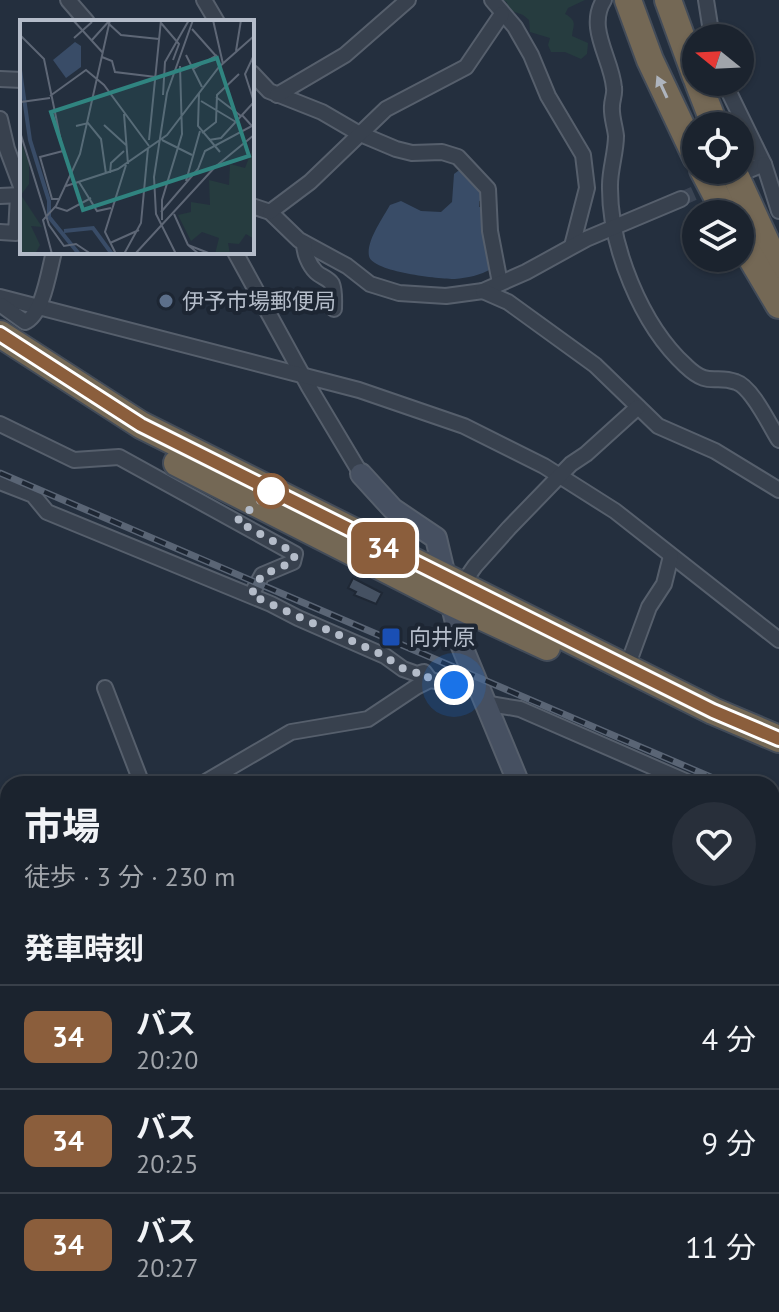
<!DOCTYPE html>
<html lang="ja">
<head>
<meta charset="utf-8">
<style>
  body { margin:0; font-family:"PT Sans","Noto Sans JP",sans-serif; background:#282f3a; color:#f1f3f6; height:100vh; display:flex; flex-direction:column; font-size:30px; white-space:nowrap }
  * { box-sizing:border-box; margin:0 }
  p { font-size:26px; color:#a0a4aa }
  .icon { flex:none; width:44px; height:44px; fill:none; stroke:currentColor; stroke-width:2; stroke-linecap:round; stroke-linejoin:round }
  .map { position:relative; flex:1; overflow:hidden }
  .side { position:absolute; left:0px; top:776px; width:780px; height:536px; display:flex; flex-direction:column; background:#1b232e; border-radius:24px 24px 0 0; box-shadow:0 2px 6px #0004,0 0 0 2px #39404a }
  .side>* { flex:none }
  .badge { padding:0 16px; border-radius:12px; font-size:28px; line-height:52px }
  .needle { width:52px; rotate:288deg }
  .fabs { position:absolute; left:682px; top:24px; display:grid; gap:16px }
  .fabs a { display:grid; place-items:center; width:72px; height:72px; border-radius:50%; background:#1b232e; box-shadow:0 2px 6px #0004,0 0 0 2px #39404a; font-size:40px }
  .you { position:absolute; width:40px; height:40px; margin:-20px; border:6px solid #fff; border-radius:50%; background:#1a73e8; box-shadow:0 0 0 12px #1a73e833 }
  .map>.badge { position:absolute; translate:-50% -50%; box-shadow:0 0 0 4px #fff }
  h2 { padding:0 24px; font-size:30px; line-height:72px }
  .round { display:grid; place-items:center; flex:none; width:84px; height:84px; border-radius:42px; background:#282f3a }
  .summary { display:flex; align-items:center; justify-content:space-between; height:136px; padding:0 24px }
  h1 { font-size:38px; font-weight:700; line-height:60px }
  ul { padding:0; list-style:none }
  li { display:flex; align-items:center; gap:24px; height:104px; padding:0 24px; border-top:2px solid #39404a }
  li div { flex:1 }
  li b { display:block; font-size:30px }
  li em { font-style:normal }
  li .badge { min-width:88px; font-weight:700; text-align:center }
  .map>svg:first-child { display:block }
</style>
</head>
<body>
<div class="map">
<svg width="779" height="1312" viewBox="0 0 779 1312">
  <rect width="100%" height="100%" fill="#242f3e"/>
  <path fill="#263c3f" d="M502 0H585L568 8 565 14C578 21 573 25 572 36L588 43 587 54 581 59 565 52H551L548 45 550 38 530 32 529 20 523 15 507 9V2Z"/>
  <path fill="#394c67" d="M458 171H462L484 195 486 200 479 201V207H486L491 269C481 275 467 278 455 279 440 279 372 272 369 256 366 241 383 218 390 205L401 201 421 211 441 212 452 202 454 174Z"/>
  <path fill="#455162" stroke="#1f2835" stroke-width="2" d="M353 578 382 593 376 604 354 595 356 592 348 588Z"/>
  <g fill="none" stroke-linecap="round" stroke-linejoin="round">
    <path stroke="#3a4453" stroke-width="14" stroke-dasharray="14 7" stroke-linecap="butt" d="M681 199 717 183"/>
    <g stroke="#565f6c" stroke-width="18">
      <g id="street">
        <path d="M68 0 87 22"/>
        <path d="M204 0 217 22"/>
        <path d="M492 0 515 27 531 55 548 96 583 155 587 188 572 246"/>
        <path d="M604 0C586 28 612 59 614 88 615 94 612 100 612 106 611 116 615 126 616 136 616 152 610 169 610 185 609 245 641 325 686 366 709 388 714 374 736 382 752 387 770 426 779 440"/>
        <path d="M706 0 712 38"/>
        <path d="M252 73 269 91 322 112 358 133 396 149 412 153 442 152 458 157 488 189 490 231 500 283"/>
        <path d="M0 79 22 80"/>
        <path d="M724 82 764 164 747 171"/>
        <path d="M277 95 345 55 408 0"/>
        <path d="M0 119 7 149 22 189"/>
        <path d="M764 164 779 211"/>
        <path d="M0 196 22 195"/>
        <path d="M252 206 270 212 299 240 347 266 370 284 399 293 446 296 483 291 526 272 586 239 681 199"/>
        <path d="M270 212 310 182 386 109 466 67 502 14"/>
        <path d="M0 232 16 233 18 195"/>
        <path d="M304 243C304 253 309 265 316 272 321 277 328 278 332 284 335 291 334 302 334 309"/>
        <path d="M235 252 309 387 361 474"/>
        <path d="M483 291 508 302 595 365 658 426 715 451 779 490"/>
        <path d="M0 297 359 390 464 426 544 466 615 511 779 640"/>
        <path d="M1 305 25 322C43 315 49 270 54 252"/>
        <path d="M0 424 74 460 119 457 295 554 293 562 262 575 251 595"/>
        <path d="M0 482 33 495 47 512 271 604 298 618 385 656 403 669 417 674 424 672 430 680"/>
        <path d="M461 586 475 566 509 528 571 464 586 454 638 407"/>
        <path d="M627 667 649 607 664 584 671 556"/>
        <path d="M105 688 142 784"/>
        <path d="M484 703 520 709 692 784"/>
        <path d="M202 784 291 732 368 719 416 687 430 680 479 690"/>
        <path d="M772 818 779 821"/>
        <path d="M0 850 8 847"/>
        <path d="M0 889 8 898"/>
        <path d="M772 1078 779 1082"/>
        <path d="M772 1217H779"/>
        <path d="M0 1298 8 1299"/>
        <path d="M80 1304 185 1312"/>
        <path d="M379 1304 389 1306 390 1304"/>
        <path d="M727 1304 728 1312"/>
        <path d="M334 1312 360 1304"/>
      </g>
    </g>
    <g stroke="#565f6c" stroke-width="24">
      <g id="secondary">
        <path d="M361 474 393 509 436 538 461 644 519 784"/>
        <path d="M568 1312V1304"/>
      </g>
    </g>
    <g stroke="#434c59" stroke-width="30">
      <g id="highway">
        <path d="M628 0 650 60 696 157"/>
        <path d="M668 0 696 77"/>
        <path d="M698 82 715 126"/>
        <path d="M703 170 726 214"/>
        <path d="M733 170 779 270"/>
        <path d="M740 239 779 305"/>
        <path d="M0 334 141 425 713 711 779 739"/>
        <path d="M177 463 450 602 547 647"/>
        <path d="M0 977 8 981"/>
        <path d="M479 1304 488 1312"/>
      </g>
    </g>
    <use href="#street" stroke="#38414e" stroke-width="14"/>
    <use href="#secondary" stroke="#465061" stroke-width="20"/>
    <use href="#highway" stroke="#746855" stroke-width="26"/>
    <g stroke="#5a6575" stroke-width="7">
      <g id="rail">
        <path d="M0 473 727 784"/>
        <path d="M772 803 779 806"/>
      </g>
    </g>
    <use href="#rail" stroke="#1d2633" stroke-width="4" stroke-dasharray="12" stroke-linecap="butt"/>
  </g>
  <defs><path id="oneway-solid" d="M-6-.8H1V-3.2L6.5 0L1 3.2V.8H-6Z" transform="scale(2)"/></defs>
  <use fill="#aeb4bd" href="#oneway-solid" transform="translate(662 87) rotate(-115)"/>
  <g fill="none" stroke-linecap="round" stroke-linejoin="round">
    <g stroke="#fff" stroke-width="18">
      <path id="line" d="M0 334 141 425 713 711 779 739"/>
    </g>
    <use href="#line" stroke="#8b5e3c" stroke-width="12"/>
    <path stroke="#b4bcc9" stroke-width="8" stroke-dasharray="0 14.4" d="M271 491 237 521 291 551 295 554 293 562 262 575 251 595 385 656C396 664 409 676 424 672L430 680 454 685"/>
  </g>
  <circle fill="#5c6f8a" stroke="#1d2633" stroke-width="3" cx="166" cy="301" r="8"/>
  <circle fill="#fff" stroke="#8b5e3c" stroke-width="4" cx="271" cy="491" r="16"/>
  <rect fill="#1a4fb4" stroke="#1d2633" stroke-width="3" x="381" y="627" width="20" height="20" rx="4"/>
  <g text-anchor="middle" dominant-baseline="central" stroke-width="8" stroke-linejoin="round" paint-order="stroke">
    <g font-size="22" fill="#b4bcc9" stroke="#1d2633" text-anchor="start">
      <text x="182" y="301">伊予市場郵便局</text>
      <text x="409" y="637">向井原</text>
    </g>
  </g>
  <g transform="translate(20 20)">
    <rect width="234" height="234" fill="#242f3e"/>
    <path d="M0 119 9 143V164L1 175 22 207 11 206 20 225 15 234H0ZM234 125V219L226 214 219 224 208 223 210 234H195L199 218 182 212 171 221 158 195 171 192V182L190 185 189 160 209 165 210 144 225 148Z" fill="#263c3f"/>
    <path d="M55 22 61 26V47L46 58 33 40Z" fill="#394c67"/>
    <path fill="none" stroke="#394c67" stroke-width="4" d="M0 50 10 120 29 181V197L59 234M44 211 73 208 92 234"/>
    <path fill="none" stroke="#5e6776" stroke-width="2" d="M53 0 83 33M193 0 203 44M141 3 159 24 153 40M89 4 101 15 139 19M172 9 196 36M0 15 24 39 43 131 20 137 32 179H39M54 18 72 2M72 20 90 0M216 31 221 0M166 35 182 67M82 37 92 41 95 52 136 57M173 49 197 35M179 73 178 106 200 132M143 75 145 42 169 0M30 76 66 50 84 65 129 126M196 77 221 96M0 78 1 115 29 205 44 226 56 224 71 234M181 81 216 102M1 82 30 78M104 94 108 144M222 95 234 82 225 54 234 35M84 105 106 125M56 106 68 103 81 119 86 154M182 113 196 102 197 75 219 54M129 120 141 0M142 120 172 135M90 153 91 143 104 131M166 161 180 111M59 162 77 191 91 188M46 166 98 149 147 115 199 47 234 16M35 187 47 191 71 178M141 192 178 149 185 131 232 106 222 95 201 118 189 120M154 194 168 225M142 200V180L162 114 160 46M90 223 119 210M32 234 23 200 36 186 60 134 90 0M96 234 85 212 106 145M104 234 121 203 128 128M115 234 195 147 234 115M156 234 136 194 134 157 147 73 173 0M179 234 168 225 191 234"/>
    <path fill="#308480" fill-opacity="0.15" stroke="#308480" stroke-width="4" d="M197 38 229 136 63 190 31 92Z"/>
    <rect width="234" height="234" fill="none" stroke="#b4bcc9" stroke-width="4"/>
  </g>
</svg>
<div class="fabs">
<a><svg class="needle" viewBox="-14 -14 28 28"><path d="M0-13l5 13h-10z" fill="#e53935"/><path d="M0 13l5-13h-10z" fill="#a0a4aa"/></svg></a>
<a><svg class="icon" aria-label="locate" viewBox="0 0 24 24"><circle cx="12" cy="12" r="6"/><path d="M12 2v4M12 18v4M2 12h4M18 12h4"/></svg></a>
<a><svg class="icon" aria-label="layers" viewBox="0 0 24 24"><path d="M12 4l9 5-9 5-9-5zM3 14l9 5 9-5"/></svg></a>
</div>
<div class="you" style="left:454px;top:685px"></div>
<b class="badge" style="left:383px;top:548px;background:#8b5e3c;color:#fff">34</b>
<section class="side">
<div class="summary"><div><h1>市場</h1><p>徒歩 · 3 分 · 230 m</p></div><a class="round"><svg class="icon" aria-label="heart" viewBox="0 0 24 24"><path d="M12 20l-8-8c-3-5 5-10 8-4 3-6 11-1 8 4z"/></svg></a></div>
<h2>発車時刻</h2>
<ul>
<li><span class="badge" style="background:#8b5e3c;color:#fff">34</span><div><b>バス</b><p>20:20</p></div><em>4 分</em></li>
<li><span class="badge" style="background:#8b5e3c;color:#fff">34</span><div><b>バス</b><p>20:25</p></div><em>9 分</em></li>
<li><span class="badge" style="background:#8b5e3c;color:#fff">34</span><div><b>バス</b><p>20:27</p></div><em>11 分</em></li>
</ul>
</section>
</div>
</body>
</html>
